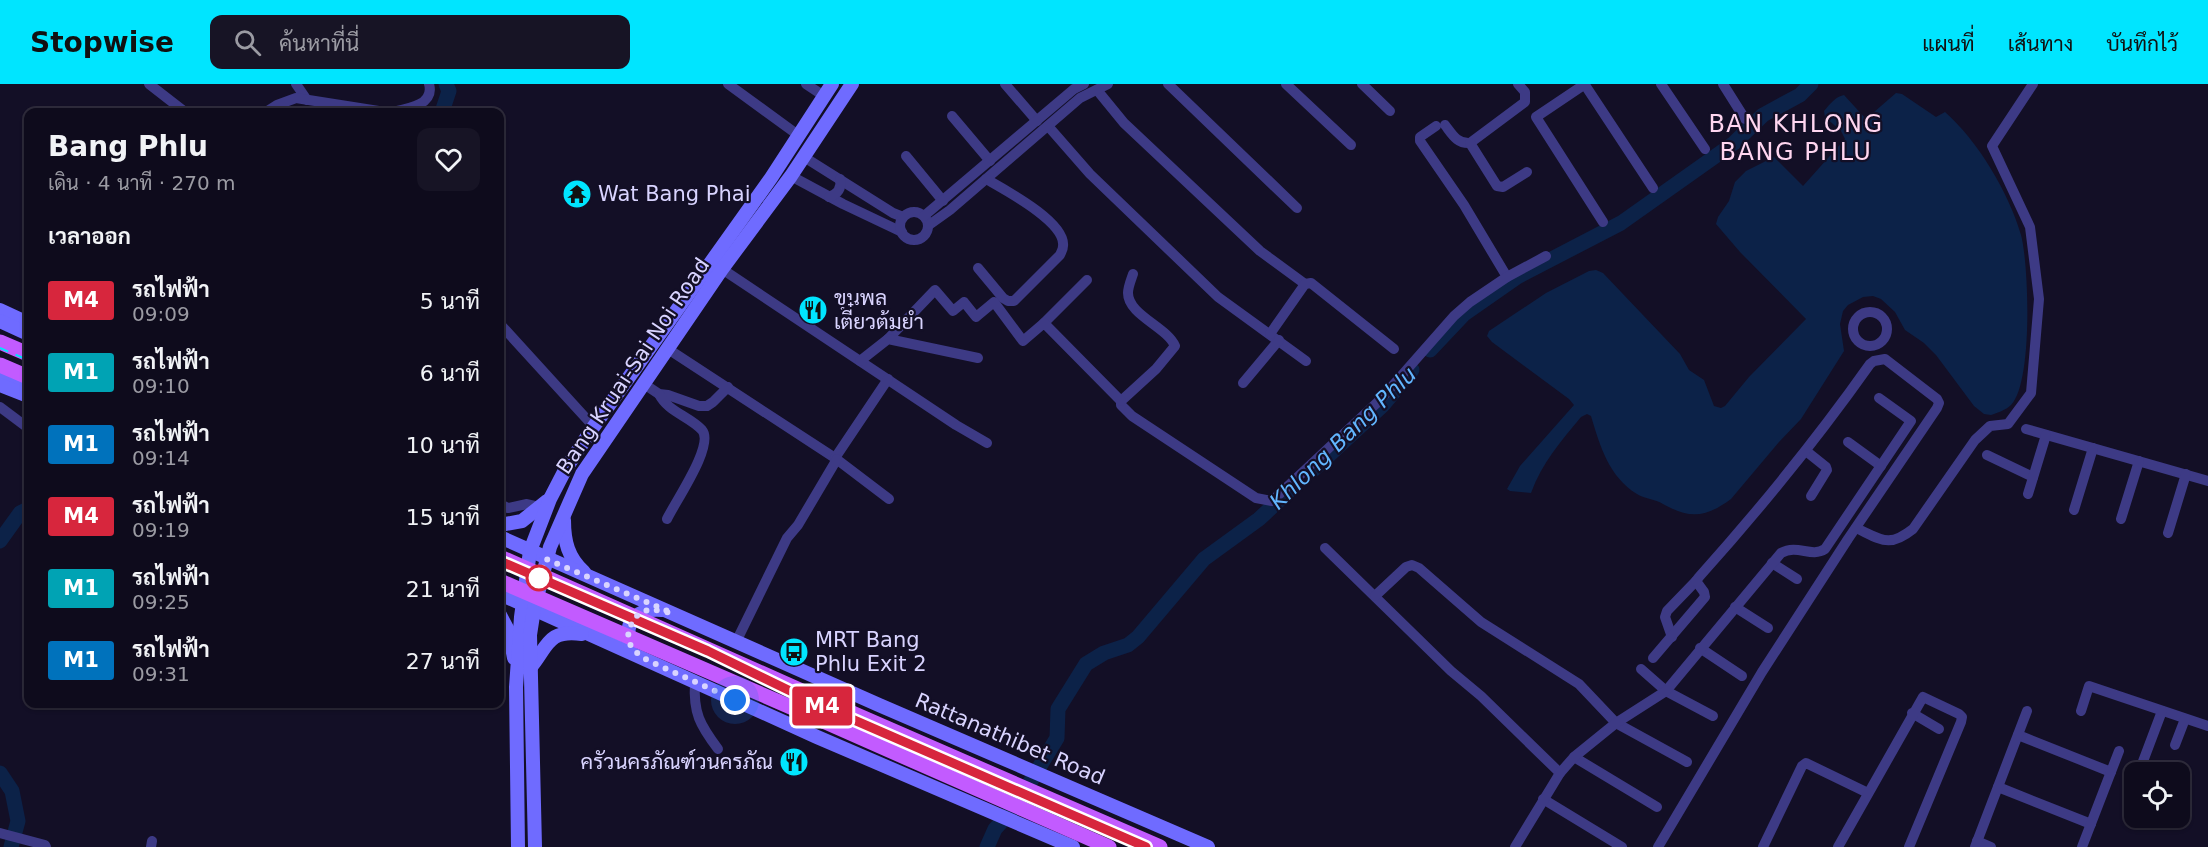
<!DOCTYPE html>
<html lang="th">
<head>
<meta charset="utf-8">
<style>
  body { margin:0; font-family:"DejaVu Sans",Sarabun,sans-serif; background:#171425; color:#f1f3f6; height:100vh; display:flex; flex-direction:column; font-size:22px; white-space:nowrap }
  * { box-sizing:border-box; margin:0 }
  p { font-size:20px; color:#9b9ba3 }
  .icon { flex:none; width:33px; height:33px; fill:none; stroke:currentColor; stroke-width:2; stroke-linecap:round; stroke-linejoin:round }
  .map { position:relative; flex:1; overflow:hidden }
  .drawer { position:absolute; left:24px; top:24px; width:480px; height:600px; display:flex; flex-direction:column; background:#0e0b1c; border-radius:12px; box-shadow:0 2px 4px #0004,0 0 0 2px #2e2b3b }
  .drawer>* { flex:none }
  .badge { padding:0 12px; border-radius:4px; font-size:21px; line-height:39px }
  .controls { position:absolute; left:2124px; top:678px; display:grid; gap:12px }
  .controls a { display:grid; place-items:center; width:66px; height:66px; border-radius:12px; background:#0e0b1c; box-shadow:0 2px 4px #0004,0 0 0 2px #2e2b3b; font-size:30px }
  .you { position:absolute; width:30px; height:30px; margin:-15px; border:4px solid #fff; border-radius:50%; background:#1a73e8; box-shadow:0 0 0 9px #1a73e833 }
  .map>.badge { position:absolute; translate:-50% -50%; box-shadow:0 0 0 3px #fff }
  h2 { padding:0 24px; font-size:22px; line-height:54px }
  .round { display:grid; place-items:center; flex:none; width:63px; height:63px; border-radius:12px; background:#171425 }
  .head { display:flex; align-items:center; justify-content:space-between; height:102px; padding:0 24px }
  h1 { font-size:28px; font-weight:800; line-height:45px }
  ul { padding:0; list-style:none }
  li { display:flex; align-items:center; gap:18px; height:72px; padding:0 24px }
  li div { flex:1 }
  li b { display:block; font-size:22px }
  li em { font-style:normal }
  li .badge { min-width:66px; font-weight:700; text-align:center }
  header { display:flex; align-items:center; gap:36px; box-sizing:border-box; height:84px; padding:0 30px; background:#00e5ff; color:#111 }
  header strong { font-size:28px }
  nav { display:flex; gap:33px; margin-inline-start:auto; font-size:21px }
  .search { width:420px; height:54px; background:#171425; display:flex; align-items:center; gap:15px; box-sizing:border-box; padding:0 21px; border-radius:12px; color:#9b9ba3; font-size:22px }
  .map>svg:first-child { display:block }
</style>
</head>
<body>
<header>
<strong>Stopwise</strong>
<div class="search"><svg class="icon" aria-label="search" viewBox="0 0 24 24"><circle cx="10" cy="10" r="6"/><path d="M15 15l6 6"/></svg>ค้นหาที่นี่</div>
<nav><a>แผนที่</a><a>เส้นทาง</a><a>บันทึกไว้</a></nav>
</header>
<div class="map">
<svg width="2208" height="763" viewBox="0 0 2208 763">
  <rect width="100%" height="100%" fill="#130f26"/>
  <path fill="#0c2248" d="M1896 9 1902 10 1936 33 1945 28C1978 57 2009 109 2021 151 2029 181 2033 299 2011 321 2006 326 1997 329 1991 331L1984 330 1974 322 1936 271 1924 259 1905 246 1895 228 1881 215 1873 212 1863 213 1848 221 1843 227 1840 240 1844 267 1801 335 1779 358 1731 415C1705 434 1690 435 1663 420 1655 415 1645 415 1637 410 1609 393 1600 362 1591 332L1587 330 1581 333C1561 357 1542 379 1531 409L1510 407 1507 405 1520 382 1574 321 1569 315 1492 258 1487 252 1489 247 1546 209 1589 187 1596 186 1603 189 1680 270 1689 286 1704 296 1714 322 1721 324 1725 322 1749 293 1806 235 1740 168 1716 140 1718 133 1729 117 1735 98 1746 87 1774 73 1803 102 1845 55 1841 47 1825 33 1824 27C1830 20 1835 13 1844 11L1866 35Z"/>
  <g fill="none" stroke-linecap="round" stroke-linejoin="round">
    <g stroke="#0c2248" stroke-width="15">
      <path d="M442 28 449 7 446 0"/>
      <path d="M1430 266 1464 230 1517 193 1621 139 1734 59 1763 31 1800 11 1811 0"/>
      <path d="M1313 386 1383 321 1412 286"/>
      <path d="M0 457 20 429 28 425"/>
      <path d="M0 689 12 707 18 737 11 763"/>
      <path d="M987 763 995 745 1015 723 1057 654 1058 625 1086 580 1104 569 1128 561 1138 553 1204 475 1259 435 1288 408"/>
    </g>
    <g stroke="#3d3a85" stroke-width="10">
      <path d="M149 0 185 28"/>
      <path d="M296 0 307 16"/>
      <path d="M728 0 798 51"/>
      <path d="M806 0 824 12"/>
      <path d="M1005 0 1037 37"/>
      <path d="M1168 0 1297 124"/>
      <path d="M1286 0 1351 61"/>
      <path d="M1362 0 1390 27"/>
      <path d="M1585 0 1536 33 1603 138"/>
      <path d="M1661 0 1705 65"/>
      <path d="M1723 0 1745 35"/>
      <path d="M1585 1 1653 104"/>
      <path d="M1097 6 1124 39 1260 167 1305 200"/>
      <path d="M266 28 277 21 296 14 385 28"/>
      <path d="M392 28C407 25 435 21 429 0"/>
      <path d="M952 32 990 77"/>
      <path d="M1445 41C1452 50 1457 60 1470 59L1525 18V8L1518 0"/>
      <path d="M1048 42 1090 90 1218 213 1306 277"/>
      <path d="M1436 42 1420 53V57L1464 121 1507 193"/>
      <path d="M1470 59 1497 102 1503 103 1527 88"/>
      <path d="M906 72 943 117"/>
      <path d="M804 73 893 129 903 133"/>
      <path d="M791 92 843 120 902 148"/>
      <path d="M829 113C838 110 842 104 840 95"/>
      <circle cx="914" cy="142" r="14"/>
      <path d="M924 132 1074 5 1084 0"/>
      <path d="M929 141 950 126 1080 14 1108 0"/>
      <path d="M978 184 1003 214 1008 217H1014L1060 171C1061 168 1063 166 1063 162 1066 138 1005 106 986 95"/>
      <path d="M722 185 956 341 987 359"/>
      <path d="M1133 190C1131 196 1128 203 1128 209 1128 231 1167 243 1175 262L1156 285 1121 317V321L1132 332 1256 414 1272 417 1380 316 1454 232 1470 218 1507 193 1546 172"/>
      <circle cx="1870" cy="245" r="17"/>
      <path d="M1044 239 1087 196"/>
      <path d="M500 240 594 343"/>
      <path d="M1270 250 1305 200 1311 199 1394 265"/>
      <path d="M888 255 935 206 953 227 964 218 976 233 994 218 1023 257 1044 239 1121 317"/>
      <path d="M668 265 835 374 889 415"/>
      <path d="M860 277 888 255 978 274"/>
      <path d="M1243 299 1279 256"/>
      <path d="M644 300 659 310 668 311 699 322H707L713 318 728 303"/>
      <path d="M659 310C668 328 689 332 702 346 715 361 675 418 667 435"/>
      <path d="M0 323 28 344"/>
      <path d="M2026 345 2208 397"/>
      <path d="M1848 358 1881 382"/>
      <path d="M1806 367 1826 383 1827 386 1811 412"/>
      <path d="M1987 371 2033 393"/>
      <path d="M835 374 888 295"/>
      <path d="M2028 410 2046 351"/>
      <path d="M500 420 508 424 527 420 540 423"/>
      <path d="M2074 426 2093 364"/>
      <path d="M2121 435 2139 377"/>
      <path d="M1856 444C1882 456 1889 464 1913 445L1975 356 1990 342 2008 340 2031 309 2039 215 2030 143 1992 62 2033 0"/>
      <path d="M2168 449 2186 390"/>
      <path d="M1325 464 1451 587 1481 612 1560 689"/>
      <path d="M1772 479 1797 495"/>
      <path d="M1375 512 1406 483 1412 481 1419 484 1481 538 1579 600 1616 639 1687 678"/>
      <path d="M1735 523 1768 544"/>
      <path d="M1672 553 1665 533 1667 527 1696 497"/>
      <path d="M736 558 787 454 798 441 837 375"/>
      <path d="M1700 564 1742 592"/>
      <path d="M1653 574 1705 513 1704 508 1696 497 1699 493C1760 425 1817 355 1870 280L1874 277 1885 275 1937 315 1939 319 1937 324 1848 455 1762 588 1658 763"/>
      <path d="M1641 585 1666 607 1713 632"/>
      <path d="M695 598C693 629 700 641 718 665"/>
      <path d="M2081 627 2089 602 2208 642"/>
      <path d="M1912 629 1939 645"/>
      <path d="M2018 651 2111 688"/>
      <path d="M2175 661 2185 635"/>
      <path d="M1574 673 1657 723"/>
      <path d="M2139 688 2162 627"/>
      <path d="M2134 700 2133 705 2134 710"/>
      <path d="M1998 703 2091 740"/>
      <path d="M1543 715 1622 763"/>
      <path d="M2170 734 2176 738"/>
      <path d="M0 749 45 761 46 763"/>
      <path d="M1977 757 1991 763"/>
      <path d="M151 763 152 757"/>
      <path d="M1515 763 1560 689 1574 673 1616 639 1666 607 1781 469C1798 460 1811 474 1825 465L1911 337 1879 314"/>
      <path d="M1763 763 1802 682 1806 679 1868 709"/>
      <path d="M1838 763 1923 613 1959 630 1962 633 1961 638 1909 763"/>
      <path d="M1975 763 2027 627"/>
      <path d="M2082 763 2119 667"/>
    </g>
    <g stroke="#6f6bff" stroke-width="14">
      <path d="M0 226 28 239"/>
      <path d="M0 237 28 250"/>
      <path d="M0 290 28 303"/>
      <path d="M0 301 28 312"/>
      <path d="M564 436C564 457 568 474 584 488"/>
      <path d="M500 441 522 437 547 417"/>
      <path d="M500 453 879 621 1208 763"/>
      <path d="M500 510 817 653 1073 763"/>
      <path d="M500 531 509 548 514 574"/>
      <path d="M630 560C623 536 639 524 662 526"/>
      <path d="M530 584C548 563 547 545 582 550"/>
      <path d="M518 763 516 603 521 533 530 467 550 415 565 386 592 345 771 94 832 0"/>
      <path d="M535 763 530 551 534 525 550 463 582 390 722 185 791 92 852 0"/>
    </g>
    <g stroke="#c25bff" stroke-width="15">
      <path d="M0 258 28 270"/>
      <path d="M0 281 28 293"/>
      <path d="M829 619 1160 763"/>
      <path d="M823 637 1109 763"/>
    </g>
    <g stroke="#00e5ff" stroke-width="2" stroke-dasharray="9 8" stroke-linecap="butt">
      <path d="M0 264 28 276"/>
      <path d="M500 477 708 568 815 619 1146 763"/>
      <path d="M500 494 702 583 799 620"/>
    </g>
    <g stroke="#c25bff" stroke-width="15">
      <path d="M500 473 829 619"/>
      <path d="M500 497 823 637"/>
    </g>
  </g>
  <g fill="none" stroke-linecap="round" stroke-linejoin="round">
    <g stroke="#fff" stroke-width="14">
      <path id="line" d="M500 477 708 567 815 619 1146 763"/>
    </g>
    <use href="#line" stroke="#d7263d" stroke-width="9"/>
    <path stroke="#d9d4ff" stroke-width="6" stroke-dasharray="0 10.8" d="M539 494 546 475 672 529 649 525 635 533 628 547 629 558 633 566 647 576 735 616"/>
  </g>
  <defs>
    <g id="temple-disc" transform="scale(1.5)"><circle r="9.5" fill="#00e5ff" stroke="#130f26"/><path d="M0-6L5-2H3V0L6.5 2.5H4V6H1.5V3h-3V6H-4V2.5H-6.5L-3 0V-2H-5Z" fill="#111"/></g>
    <g id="restaurant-disc" transform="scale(1.5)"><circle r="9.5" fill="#00e5ff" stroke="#130f26"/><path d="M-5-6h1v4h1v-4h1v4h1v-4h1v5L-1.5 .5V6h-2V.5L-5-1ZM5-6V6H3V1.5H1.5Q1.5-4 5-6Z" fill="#111"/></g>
    <g id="bus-disc" transform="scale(1.5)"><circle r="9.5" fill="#00e5ff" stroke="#130f26"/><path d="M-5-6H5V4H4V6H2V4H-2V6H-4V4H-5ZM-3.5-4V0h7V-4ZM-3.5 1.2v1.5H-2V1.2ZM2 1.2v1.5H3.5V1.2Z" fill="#111"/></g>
  </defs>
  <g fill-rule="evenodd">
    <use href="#temple-disc" x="577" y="110"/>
    <use href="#restaurant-disc" x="813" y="226"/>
    <use href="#bus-disc" x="794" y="568"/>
    <use href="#restaurant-disc" x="794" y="678"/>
  </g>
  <circle fill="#fff" stroke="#d7263d" stroke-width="3" cx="539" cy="494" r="12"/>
  <g text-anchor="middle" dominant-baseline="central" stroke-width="4.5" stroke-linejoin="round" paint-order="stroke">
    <g font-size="21" fill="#d9d4ff" stroke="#130f26" text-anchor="start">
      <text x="598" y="110">Wat Bang Phai</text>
      <text x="834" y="214">ขุนพล<tspan x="834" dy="24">เตี๋ยวต้มยำ</tspan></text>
      <text x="815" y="556">MRT Bang<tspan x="815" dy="24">Phlu Exit 2</tspan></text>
      <text x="773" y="678" text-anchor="end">ครัวนครภัณฑ์วนครภัณ</text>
    </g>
    <g font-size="21" fill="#d9d4ff" stroke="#130f26">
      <text transform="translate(633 282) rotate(-56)">Bang Kruai-Sai Noi Road</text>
      <text transform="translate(1010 655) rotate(23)">Rattanathibet Road</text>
    </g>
    <g font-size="22" font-style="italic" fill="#62b6ff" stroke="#130f26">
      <text transform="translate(1343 354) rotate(-44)">Khlong Bang Phlu</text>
    </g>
    <g font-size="24" letter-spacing="1.5" fill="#ffd6f0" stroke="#130f26">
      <text x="1796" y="40">BAN KHLONG<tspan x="1796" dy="28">BANG PHLU</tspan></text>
    </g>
  </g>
</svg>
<div class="controls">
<a><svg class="icon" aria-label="locate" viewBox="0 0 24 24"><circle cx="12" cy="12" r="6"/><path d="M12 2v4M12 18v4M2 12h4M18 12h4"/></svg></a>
</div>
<div class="you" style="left:735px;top:616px"></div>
<b class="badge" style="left:822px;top:622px;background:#d7263d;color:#fff">M4</b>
<section class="drawer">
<div class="head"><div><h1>Bang Phlu</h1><p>เดิน · 4 นาที · 270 m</p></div><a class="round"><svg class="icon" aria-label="heart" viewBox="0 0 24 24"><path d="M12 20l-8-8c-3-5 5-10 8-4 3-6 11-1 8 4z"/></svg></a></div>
<h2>เวลาออก</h2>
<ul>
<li><span class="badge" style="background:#d7263d;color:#fff">M4</span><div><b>รถไฟฟ้า</b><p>09:09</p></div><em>5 นาที</em></li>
<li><span class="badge" style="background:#00a3b4;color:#fff">M1</span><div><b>รถไฟฟ้า</b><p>09:10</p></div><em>6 นาที</em></li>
<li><span class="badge" style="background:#0072bc;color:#fff">M1</span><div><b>รถไฟฟ้า</b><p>09:14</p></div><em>10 นาที</em></li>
<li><span class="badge" style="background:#d7263d;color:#fff">M4</span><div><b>รถไฟฟ้า</b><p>09:19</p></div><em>15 นาที</em></li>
<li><span class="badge" style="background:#00a3b4;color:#fff">M1</span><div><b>รถไฟฟ้า</b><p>09:25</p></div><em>21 นาที</em></li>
<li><span class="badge" style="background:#0072bc;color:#fff">M1</span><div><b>รถไฟฟ้า</b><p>09:31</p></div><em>27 นาที</em></li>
</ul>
</section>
</div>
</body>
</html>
